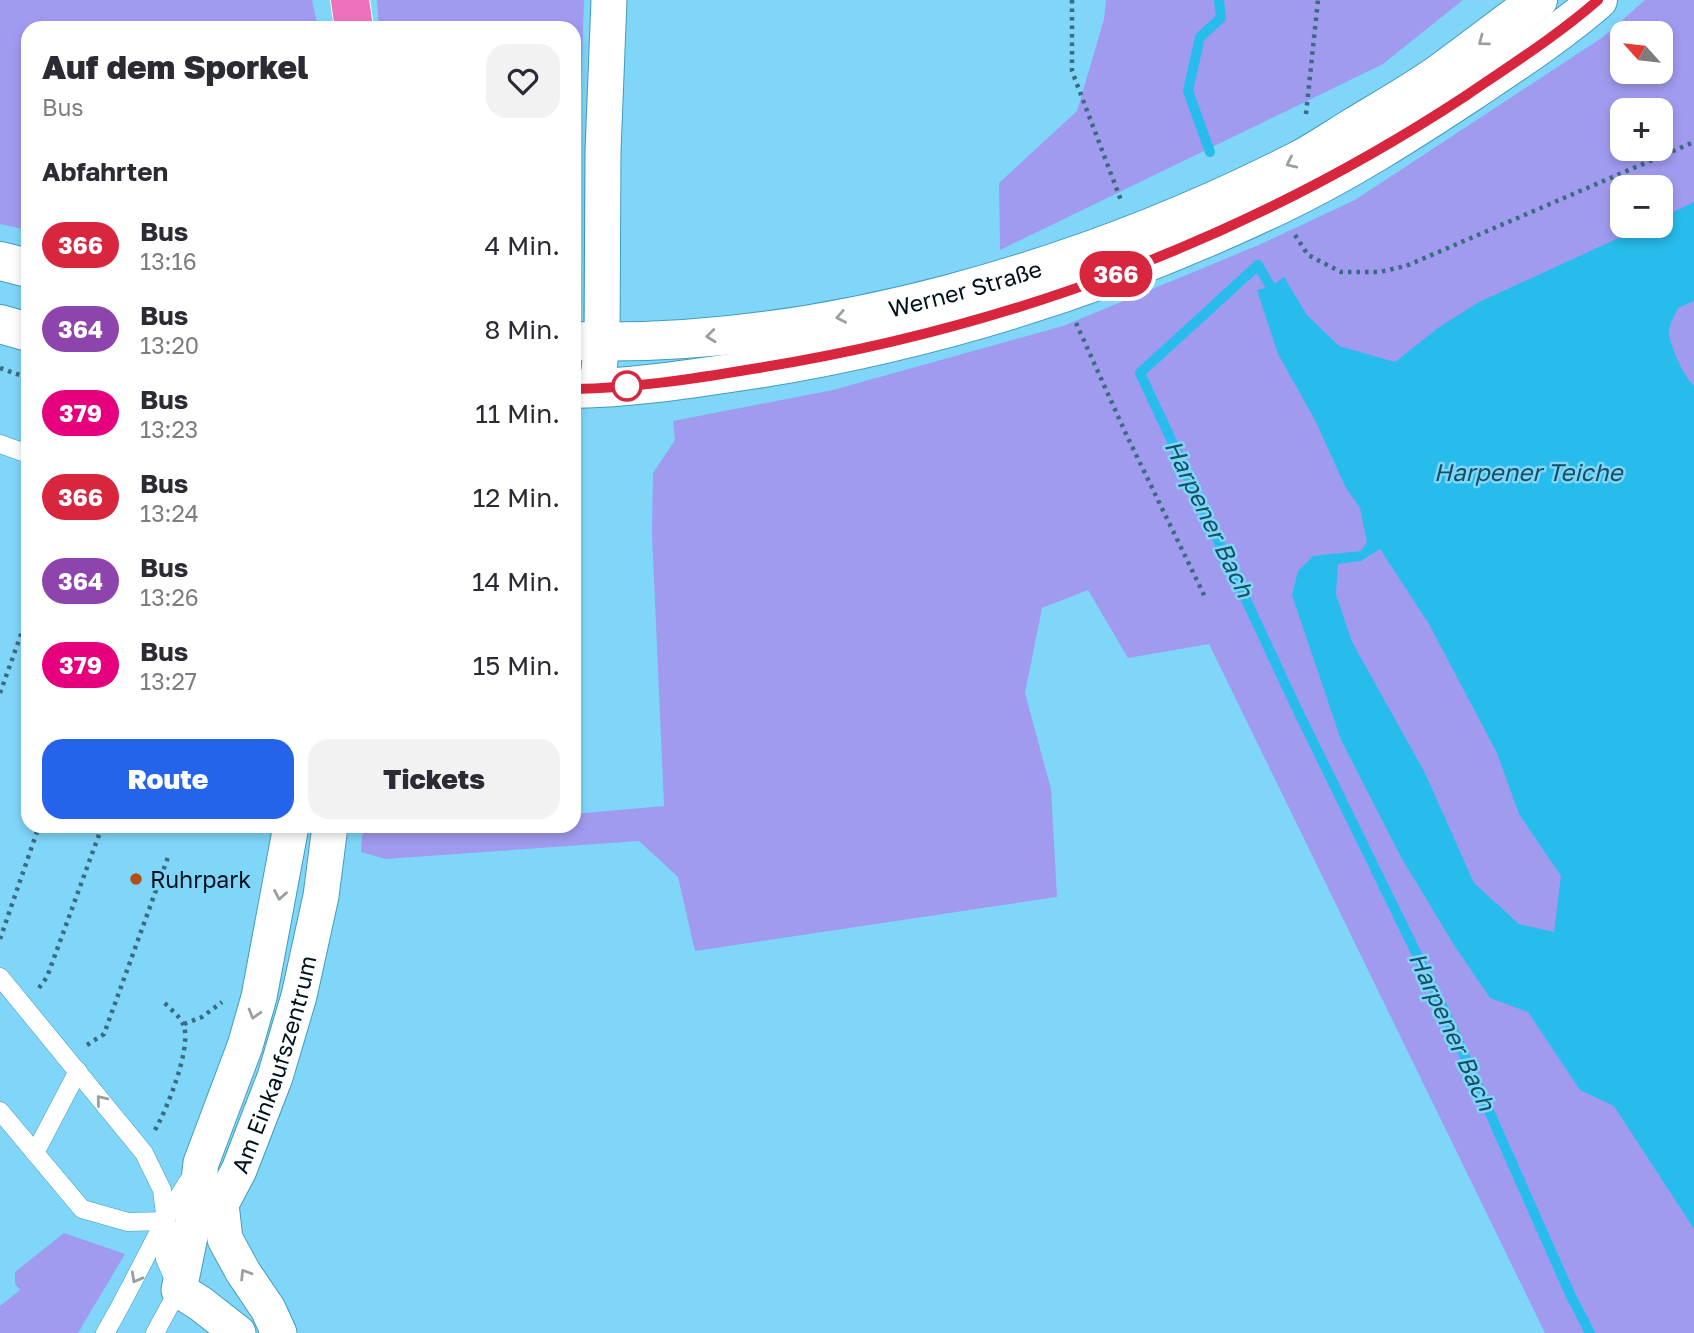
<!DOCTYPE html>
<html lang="de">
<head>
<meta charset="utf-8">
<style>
  body { margin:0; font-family:"Golos Text",sans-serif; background:#f2f2f3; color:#2b2b33; height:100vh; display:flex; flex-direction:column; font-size:26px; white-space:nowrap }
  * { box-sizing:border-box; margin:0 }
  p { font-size:23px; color:#7c7c81 }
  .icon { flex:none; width:38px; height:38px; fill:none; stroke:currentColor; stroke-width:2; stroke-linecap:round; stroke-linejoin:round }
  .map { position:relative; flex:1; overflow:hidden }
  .details { position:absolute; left:21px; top:21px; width:560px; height:812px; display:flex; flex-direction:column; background:#fff; border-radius:21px; box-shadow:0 4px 10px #0003 }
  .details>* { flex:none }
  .badge { padding:0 14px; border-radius:23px; font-size:24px; line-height:46px }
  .needle { width:46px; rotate:297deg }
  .buttons { position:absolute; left:1610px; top:21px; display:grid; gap:14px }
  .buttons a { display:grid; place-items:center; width:63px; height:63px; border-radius:14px; background:#fff; box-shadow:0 4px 10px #0003; font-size:35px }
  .map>.badge { position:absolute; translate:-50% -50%; box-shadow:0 0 0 4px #fff }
  h2 { padding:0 21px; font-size:26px; line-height:63px }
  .round { display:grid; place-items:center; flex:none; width:74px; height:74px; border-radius:21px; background:#f2f2f3 }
  .head { display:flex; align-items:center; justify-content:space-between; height:119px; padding:0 21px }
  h1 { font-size:33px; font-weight:800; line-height:52px }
  .primary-button { display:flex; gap:14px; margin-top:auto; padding:14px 21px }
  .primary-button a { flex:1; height:80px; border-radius:21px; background:#2563eb; color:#fff; font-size:28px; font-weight:800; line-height:80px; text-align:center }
  .primary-button a+a { background:#f2f2f3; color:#2b2b33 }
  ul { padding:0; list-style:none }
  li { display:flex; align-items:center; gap:21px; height:84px; padding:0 21px }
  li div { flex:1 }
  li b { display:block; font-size:26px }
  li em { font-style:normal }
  li .badge { min-width:77px; font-weight:700; text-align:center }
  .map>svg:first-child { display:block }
</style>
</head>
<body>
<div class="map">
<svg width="1694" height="1333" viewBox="0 0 1694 1333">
  <rect width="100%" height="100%" fill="#7fd6f9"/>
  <g fill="#a09bef" fill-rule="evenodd">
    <path d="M0 0H312L318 28H28V230L0 224Z"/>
    <path d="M377 0H584L579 153H574V28H379Z"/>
    <path d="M1106 0H1463L1383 64 1000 250 999 183 1077 111 1104 19Z"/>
    <path d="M1645 0H1694V1333H1545L1209 644 1128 658 1088 590 1042 608 1025 693 1051 789 1057 897 695 951 678 877 639 841 385 859 361 852 363 826H574V814L664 806 652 534 653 473 675 440 673 421 833 390 1063 326 1261 244 1355 200 1603 37ZM1622 33H1661V72H1622ZM1622 110H1661V149H1622ZM1622 187H1661V226H1622Z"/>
    <path d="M574 174H579L574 296Z"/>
    <path d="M64 1233 125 1254 78 1333H0V1306L20 1290 15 1284V1272Z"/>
  </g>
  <path fill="#27bceb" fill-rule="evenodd" d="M1694 202V301L1678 308C1675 315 1670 323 1669 330 1668 343 1684 377 1694 386V1229L1614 1106 1580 1090 1528 1012 1490 998 1454 945 1401 857 1341 740 1292 595 1298 571 1313 556 1361 551 1367 542 1360 508 1345 486 1315 420 1278 354 1257 290 1270 287 1284 277 1307 315 1339 346 1395 362 1438 328 1479 302 1645 226H1661V218ZM1380 549 1429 624 1497 753 1519 814 1561 876 1554 932 1519 924 1474 883 1425 773 1352 642 1336 594 1338 564 1361 561Z"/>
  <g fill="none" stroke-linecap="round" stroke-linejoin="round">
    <g stroke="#27bceb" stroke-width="10">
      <path d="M1210 152 1188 91 1200 37 1221 18 1219 0"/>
      <path d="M1276 296 1258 265 1140 373 1297 709 1447 1016 1570 1294 1590 1333"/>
    </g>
    <g stroke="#429bbc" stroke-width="19">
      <g id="service">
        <path d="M0 444 28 454"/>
        <path d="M0 977 144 1153 162 1190 166 1221 165 1259 176 1284"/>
        <path d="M0 1111 82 1209 128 1222 166 1221"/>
        <path d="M35 1153 78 1071"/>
        <path d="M105 1333C136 1281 159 1224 193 1174"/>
        <path d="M155 1333 181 1285"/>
      </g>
    </g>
    <g stroke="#429bbc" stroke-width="37">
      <g id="minor">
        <path d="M597 388 602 342 603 151 609 0"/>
        <path d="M238 1333 201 1304 179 1290 196 1207 201 1163 245 1046 259 997 291 826"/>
        <path id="s1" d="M279 1333 268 1309 243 1272 225 1239 221 1204 239 1170 275 1077 299 996 321 896 330 826"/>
      </g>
    </g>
    <g stroke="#429bbc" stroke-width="40">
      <g id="secondary">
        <path d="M0 261 28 268"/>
        <path d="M0 324 28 332"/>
        <path id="s2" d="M574 341C817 349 1086 269 1301 159 1319 149 1337 137 1355 126 1383 109 1413 92 1440 73 1473 49 1505 24 1538 0"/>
        <path d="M574 389C636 388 696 378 757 369 938 340 1114 284 1279 205 1346 173 1409 133 1471 92 1514 63 1559 34 1598 0"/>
      </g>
    </g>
    <g stroke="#fff" stroke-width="40">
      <path id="motorway" d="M350 0 354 28"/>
    </g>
    <g stroke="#3a6b81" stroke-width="4.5" stroke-dasharray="3.5 5" stroke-linecap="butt">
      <path d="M1072 0V71L1122 203"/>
      <path d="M1306 114 1318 0"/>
      <path d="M1295 235 1308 255 1341 272H1379L1406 266 1694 142"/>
      <path d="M1076 323 1126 434 1205 597"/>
      <path d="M0 368 28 378"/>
      <path d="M0 693 28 615"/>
      <path d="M0 939 39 826"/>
      <path d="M39 988 47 977 100 832"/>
      <path d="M184 1024 202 1017 222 1002"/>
      <path d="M87 1045 104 1034 168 857"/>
      <path d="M155 1130C167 1109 191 1050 184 1026 181 1017 169 1008 163 1001"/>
    </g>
    <use href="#service" stroke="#fff" stroke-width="18"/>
    <use href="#minor" stroke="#fff" stroke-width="35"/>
    <use href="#secondary" stroke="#fff" stroke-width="38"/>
    <use href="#motorway" stroke="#ef71bd" stroke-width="38"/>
  </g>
  <defs><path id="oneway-chevron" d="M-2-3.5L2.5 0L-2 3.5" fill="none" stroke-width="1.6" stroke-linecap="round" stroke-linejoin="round" transform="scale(1.75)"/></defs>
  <g stroke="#99a0a4">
    <use href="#oneway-chevron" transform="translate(1483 41) rotate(143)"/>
    <use href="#oneway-chevron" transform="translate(1291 163) rotate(155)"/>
    <use href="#oneway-chevron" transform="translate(841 317) rotate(169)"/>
    <use href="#oneway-chevron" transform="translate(711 336) rotate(174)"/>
    <use href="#oneway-chevron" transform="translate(280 895) rotate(100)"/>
    <use href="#oneway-chevron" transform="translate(254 1014) rotate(106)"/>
    <use href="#oneway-chevron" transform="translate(101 1100) rotate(-129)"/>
    <use href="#oneway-chevron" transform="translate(245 1274) rotate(-122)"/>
    <use href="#oneway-chevron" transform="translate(136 1278) rotate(119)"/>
  </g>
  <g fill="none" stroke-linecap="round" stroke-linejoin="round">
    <g stroke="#fff" stroke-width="16">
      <path id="line" d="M574 389C634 388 693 379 752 369 1008 329 1250 238 1467 95 1511 65 1558 35 1598 0"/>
    </g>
    <use href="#line" stroke="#d7263d" stroke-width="10"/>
  </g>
  <circle fill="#fff" stroke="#d7263d" stroke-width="3.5" cx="627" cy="386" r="14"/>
  <circle fill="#b24f16" stroke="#7fd6f9" stroke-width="2.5" cx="136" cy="879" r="7"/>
  <g text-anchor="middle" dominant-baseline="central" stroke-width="5" stroke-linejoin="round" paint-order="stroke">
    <g font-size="23" fill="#00111b" stroke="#7fd6f9">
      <text stroke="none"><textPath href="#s2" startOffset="396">Werner Straße</textPath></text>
      <text stroke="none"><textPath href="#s1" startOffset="294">Am Einkaufszentrum</textPath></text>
    </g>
    <g font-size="23" fill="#00111b" stroke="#7fd6f9" text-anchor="start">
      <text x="150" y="879">Ruhrpark</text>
    </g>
    <g font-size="24" font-style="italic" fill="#164e62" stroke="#7fd6f9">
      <text x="1528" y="471">Harpener Teiche</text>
      <text transform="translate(1210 518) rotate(64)">Harpener Bach</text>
      <text transform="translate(1453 1031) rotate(65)">Harpener Bach</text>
    </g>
  </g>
</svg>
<div class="buttons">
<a><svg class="needle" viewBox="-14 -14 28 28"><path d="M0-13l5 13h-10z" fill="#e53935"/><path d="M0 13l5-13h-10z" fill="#7c7c81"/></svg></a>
<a>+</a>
<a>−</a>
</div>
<b class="badge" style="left:1116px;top:274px;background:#d7263d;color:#fff">366</b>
<section class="details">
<div class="head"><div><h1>Auf dem Sporkel</h1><p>Bus</p></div><a class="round"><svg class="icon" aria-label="heart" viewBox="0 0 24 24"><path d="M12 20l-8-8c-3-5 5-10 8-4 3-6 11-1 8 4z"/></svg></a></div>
<h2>Abfahrten</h2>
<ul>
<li><span class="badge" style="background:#d7263d;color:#fff">366</span><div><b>Bus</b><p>13:16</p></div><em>4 Min.</em></li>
<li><span class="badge" style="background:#8e44ad;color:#fff">364</span><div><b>Bus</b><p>13:20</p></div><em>8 Min.</em></li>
<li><span class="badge" style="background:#e6007e;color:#fff">379</span><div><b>Bus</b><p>13:23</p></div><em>11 Min.</em></li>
<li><span class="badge" style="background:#d7263d;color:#fff">366</span><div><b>Bus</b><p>13:24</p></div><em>12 Min.</em></li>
<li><span class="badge" style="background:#8e44ad;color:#fff">364</span><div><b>Bus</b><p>13:26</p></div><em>14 Min.</em></li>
<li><span class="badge" style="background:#e6007e;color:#fff">379</span><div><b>Bus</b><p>13:27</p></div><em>15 Min.</em></li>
</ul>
<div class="primary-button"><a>Route</a><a>Tickets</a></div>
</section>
</div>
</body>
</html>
